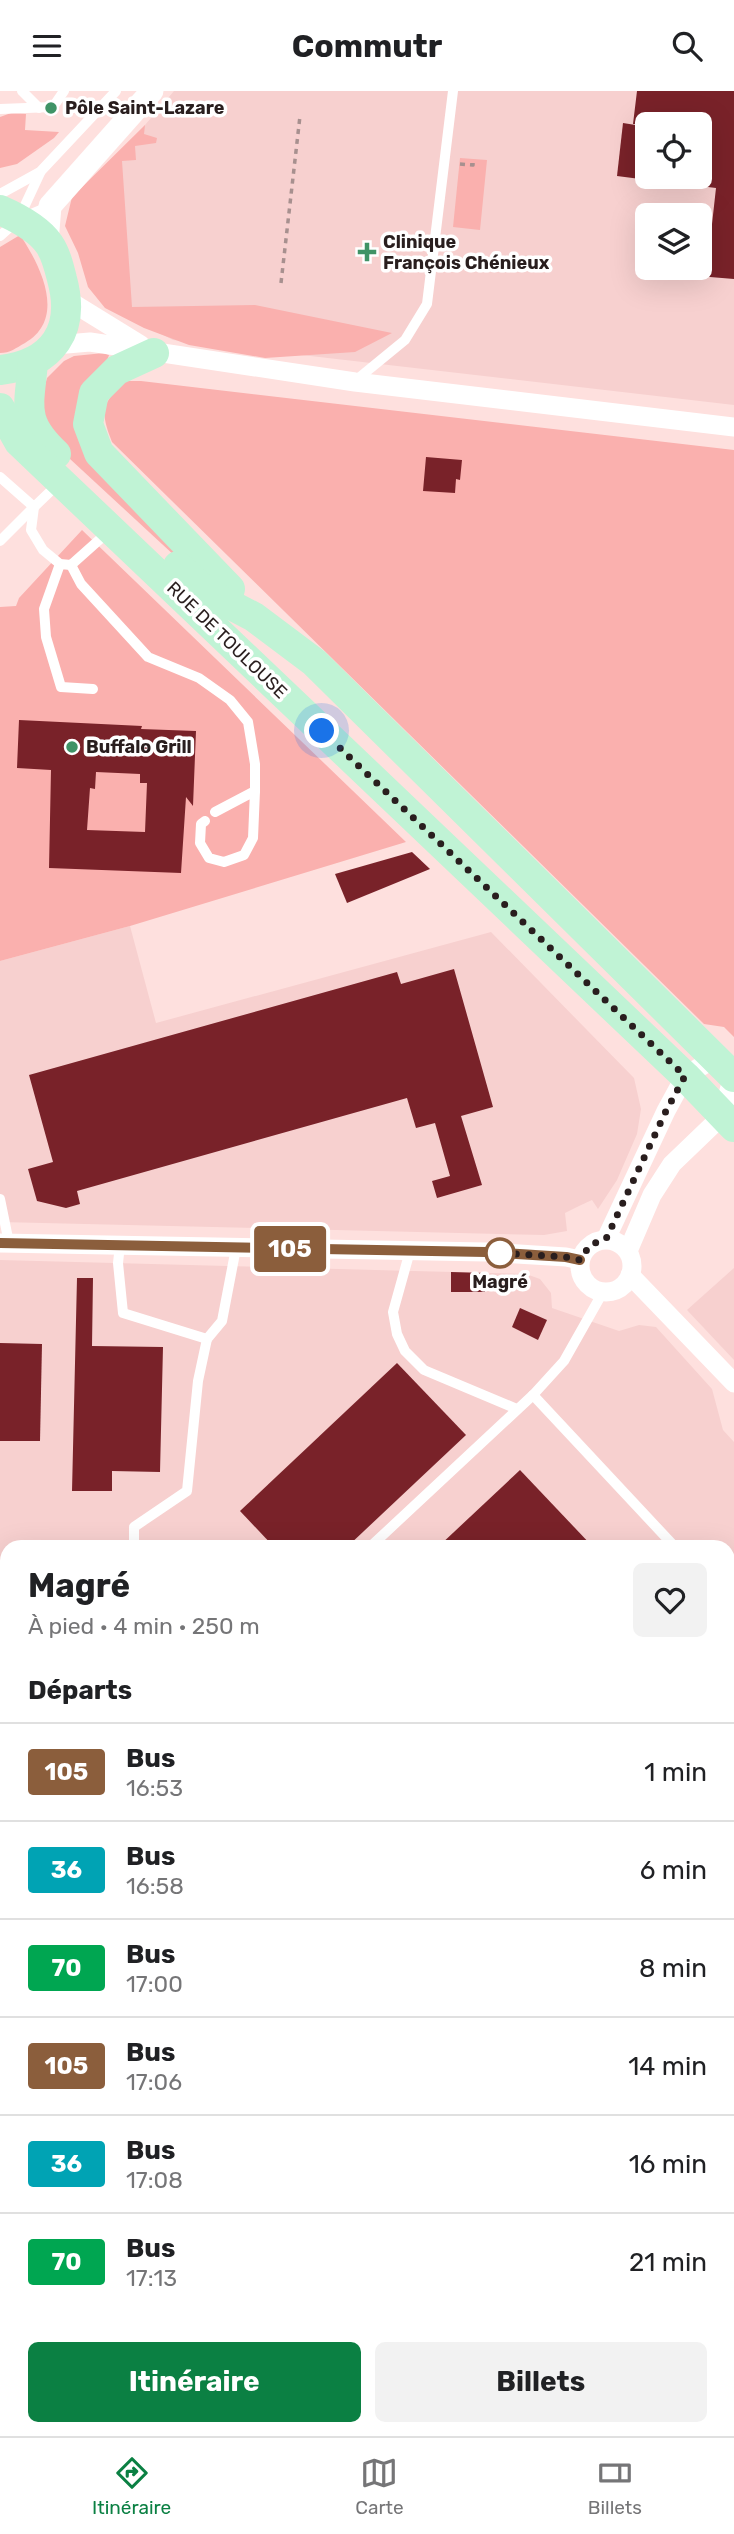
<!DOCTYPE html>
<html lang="fr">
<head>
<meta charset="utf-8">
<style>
  body { margin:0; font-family:Rubik,sans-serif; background:#f2f2f2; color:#202124; height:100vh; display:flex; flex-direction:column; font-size:26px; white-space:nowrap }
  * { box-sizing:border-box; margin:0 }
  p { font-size:23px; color:#757577 }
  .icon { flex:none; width:38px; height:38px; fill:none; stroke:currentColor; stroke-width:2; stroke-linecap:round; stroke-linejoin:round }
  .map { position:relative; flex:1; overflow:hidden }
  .drawer { position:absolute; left:0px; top:1449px; width:735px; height:896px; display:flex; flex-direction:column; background:#fff; border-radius:21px 21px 0 0; box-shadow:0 7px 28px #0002 }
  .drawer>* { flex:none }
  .badge { padding:0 14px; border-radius:5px; font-size:24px; line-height:46px }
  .controls { position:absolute; left:635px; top:21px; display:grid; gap:14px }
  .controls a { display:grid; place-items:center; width:77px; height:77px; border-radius:10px; background:#fff; box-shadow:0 7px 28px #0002; font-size:35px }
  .you { position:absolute; width:35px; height:35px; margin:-18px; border:5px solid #fff; border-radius:50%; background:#1a73e8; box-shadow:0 0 0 10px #1a73e833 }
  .map>.badge { position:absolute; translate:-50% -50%; box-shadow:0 0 0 4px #fff }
  h2 { padding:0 28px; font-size:26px; line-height:63px }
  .round { display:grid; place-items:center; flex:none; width:74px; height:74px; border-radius:10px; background:#f2f2f2 }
  .summary { display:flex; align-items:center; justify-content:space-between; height:119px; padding:0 28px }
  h1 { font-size:33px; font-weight:700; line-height:52px }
  .primary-button { display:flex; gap:14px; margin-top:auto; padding:14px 28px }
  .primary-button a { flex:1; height:80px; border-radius:10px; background:#0b8043; color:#fff; font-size:28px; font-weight:700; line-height:80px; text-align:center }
  .primary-button a+a { background:#f2f2f2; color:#202124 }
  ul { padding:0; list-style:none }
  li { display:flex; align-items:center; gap:21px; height:98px; padding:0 28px; border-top:2px solid #e0e0e0 }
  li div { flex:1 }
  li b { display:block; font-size:26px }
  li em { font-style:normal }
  li .badge { min-width:77px; font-weight:700; text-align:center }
  header { display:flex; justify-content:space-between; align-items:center; height:91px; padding:0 28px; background:#fff; font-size:32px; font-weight:700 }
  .menu { display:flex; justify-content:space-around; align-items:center; height:98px; border-top:2px solid #e0e0e0; background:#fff; font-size:19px; color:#757577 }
  .menu a { display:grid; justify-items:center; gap:4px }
  .menu .current { color:#0b8043 }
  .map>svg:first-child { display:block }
</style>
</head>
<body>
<header><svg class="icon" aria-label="menu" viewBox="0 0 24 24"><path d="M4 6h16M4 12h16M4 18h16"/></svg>Commutr<svg class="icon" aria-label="search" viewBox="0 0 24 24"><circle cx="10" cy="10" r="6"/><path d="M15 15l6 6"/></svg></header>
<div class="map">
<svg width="734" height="2345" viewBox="0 0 734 2345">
  <rect width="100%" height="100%" fill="#fee0de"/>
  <g fill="#f7d0cf" fill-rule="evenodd">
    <path d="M174 0H734V314L173 249 122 223 110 86 145 34ZM648 33H700V86H648ZM648 124H700V177H648Z"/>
    <path d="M130 835 156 932 491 841 634 987 641 1018 637 1043 617 1089 598 1118 592 1109 579 1115 565 1122 567 1140 544 1144 0 1131V870Z"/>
    <path d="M0 1169 526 1183 540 1188 551 1202 552 1217 619 1240 639 1234 656 1236 712 1298 723 1339 734 1351V2345H0ZM7 1456H728V2338H7Z"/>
    <path d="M734 1177V1269L687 1219Z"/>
  </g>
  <g fill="#fab0ae">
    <path d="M11 22 26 23 25 39 59 41 54 47 17 73 0 77V26Z"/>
    <path d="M145 34 144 43 157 47 156 52 135 55 136 69 122 70 132 216 255 214 392 242 355 261 265 267 189 254 144 237 105 217 88 196 78 162 65 135 72 106Z"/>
    <path d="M460 67 487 69 480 139 453 136Z"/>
    <path d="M20 144C41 175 67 228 25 252 16 257 10 262 0 262V156Z"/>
    <path d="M104 262 109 264 106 273 79 329 189 478 56 355 40 312 47 287 64 270 74 265Z"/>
    <path d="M126 290H141L734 359V946L724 936 704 933 112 351C100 320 101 312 126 290Z"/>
    <path d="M82 439 406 751 130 835 0 870V516L16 515 19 507Z"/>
  </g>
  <g fill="#792229" fill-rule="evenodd">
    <path d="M637 0H734V188L698 185 702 150 710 151 716 97 700 95V33H633Z"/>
    <path d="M623 32 648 36V89L617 85Z"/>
    <path d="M426 366 462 369 460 389 456 388 455 402 423 400Z"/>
    <path d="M19 629 142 635 141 638 196 640 193 715 186 706 181 782 49 777 51 679 17 677ZM96 681 140 683V692H147L145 741 87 739 90 697 95 698Z"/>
    <path d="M412 761 430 778 347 812 335 783Z"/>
    <path d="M454 878 493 1016 461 1025 482 1094 437 1107 432 1090 450 1085 435 1032 416 1037 407 1007 77 1100 80 1113 66 1117 37 1110 28 1078 53 1071 29 984 397 881 401 893Z"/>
    <path d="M451 1181 486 1182 485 1201H451Z"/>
    <path d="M77 1187H93L92 1255 163 1256 160 1381 112 1380V1400H72Z"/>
    <path d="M520 1217 547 1229 538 1249 512 1236Z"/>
    <path d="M0 1252 42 1253 40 1350H0Z"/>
    <path d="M397 1272 466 1344 347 1456H274L240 1420Z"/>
    <path d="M520 1379 593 1456H438Z"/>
  </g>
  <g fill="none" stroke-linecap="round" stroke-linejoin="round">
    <g stroke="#a7908f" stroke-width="3.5" stroke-dasharray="5 5" stroke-linecap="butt">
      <path d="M460 73 473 74V68"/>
      <path d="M281 192 300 25"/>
    </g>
    <g stroke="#fff" stroke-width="10">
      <path d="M22 0 39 17"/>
      <path d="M0 18 53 16 64 0"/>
      <path d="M0 103 40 81 116 0"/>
      <path d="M20 125 40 82"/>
      <path d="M0 145 19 128 50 115"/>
      <path d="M355 290 405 249 427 213 453 0"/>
      <path d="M0 386 34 416 59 392"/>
      <path d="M34 416 31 439 43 459 60 473 71 474 108 441"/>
      <path d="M0 450 34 416"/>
      <path d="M60 473 44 518 46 546 61 596 93 598"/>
      <path d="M71 474 81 493 148 566 199 587 230 609 248 631 255 673V700"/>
      <path d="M205 730 201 733 200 752 209 767 224 771 244 764 253 747 255 700 215 721"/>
      <path d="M0 1108 9 1152"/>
      <path d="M120 1154 118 1172 123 1222 207 1248 198 1290 187 1400 134 1436V1456"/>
      <path d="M410 1160 393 1221 397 1243 405 1260 424 1279 517 1318"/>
      <path d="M207 1248 222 1230 236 1157"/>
      <path d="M533 1304 675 1456"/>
      <path d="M370 1456 533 1304 564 1270 603 1201"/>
      <path d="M728 1513 734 1519"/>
      <path d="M728 1925 734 1932"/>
      <path d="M564 2338 566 2345"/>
      <path d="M274 2345 277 2338"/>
    </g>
    <g stroke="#fff" stroke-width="19">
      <path d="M68 209 141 254"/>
      <path d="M55 254 90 251 355 291 734 336"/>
      <path d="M606 1148 666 1020 685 985 715 967"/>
      <circle cx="606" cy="1175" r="26"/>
      <path d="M0 1152 486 1161 566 1166 580 1169"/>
      <path d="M628 1160 652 1104 672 1073 722 1025 733 985"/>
      <path d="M630 1184 734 1292"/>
    </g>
    <path stroke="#fff" stroke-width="23" d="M47 151 50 115 152 0"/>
    <g stroke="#c0f3d5" stroke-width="30">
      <path d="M0 119C16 126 38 137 49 153 56 163 59 176 62 188 76 239 53 273 0 279"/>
      <path d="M154 262 117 279 94 302 88 333 99 362 230 498"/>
      <path d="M33 272C29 316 21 330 56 363"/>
      <path d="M0 317 19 351 685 985 734 1036"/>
      <path d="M178 475 206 501 254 526 314 571 734 986"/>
    </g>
  </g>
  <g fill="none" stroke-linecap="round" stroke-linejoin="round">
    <g stroke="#fff" stroke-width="16">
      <path id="line" d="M0 1152 486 1161 566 1166 580 1169"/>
    </g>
    <use href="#line" stroke="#8b5e3c" stroke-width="10"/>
    <path stroke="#291e1e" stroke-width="7" stroke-dasharray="0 12.6" d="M322 640 685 985 666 1020 606 1148 590 1154 580 1169 566 1166 500 1162"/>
  </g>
  <g fill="#3f9366" stroke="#fff" stroke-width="2.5">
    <circle cx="51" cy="17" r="7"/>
    <path d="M363.5 150.5h7v7h7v7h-7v7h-7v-7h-7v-7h7z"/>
    <circle cx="72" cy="656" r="7"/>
  </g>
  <circle fill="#fff" stroke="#8b5e3c" stroke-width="3.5" cx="500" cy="1162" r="14"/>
  <g text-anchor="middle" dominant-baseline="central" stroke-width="7" stroke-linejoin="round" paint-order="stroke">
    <g font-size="18" font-weight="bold" fill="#291e1e" stroke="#fff" text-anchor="start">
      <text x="65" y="17">Pôle Saint-Lazare</text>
      <text x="383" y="151">Clinique<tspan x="383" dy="21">François Chénieux</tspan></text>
      <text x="86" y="656">Buffalo Grill</text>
    </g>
    <g font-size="18" fill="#291e1e" stroke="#fff">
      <text transform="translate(227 549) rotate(44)">RUE DE TOULOUSE</text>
    </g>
    <g font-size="18" font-weight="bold" fill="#291e1e" stroke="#fff">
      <text x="500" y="1191">Magré</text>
    </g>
  </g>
</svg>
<div class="controls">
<a><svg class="icon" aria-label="locate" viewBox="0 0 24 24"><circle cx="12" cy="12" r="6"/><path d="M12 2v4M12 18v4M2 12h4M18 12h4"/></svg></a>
<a><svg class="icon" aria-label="layers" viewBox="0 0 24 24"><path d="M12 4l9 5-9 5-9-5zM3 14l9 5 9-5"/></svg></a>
</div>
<div class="you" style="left:322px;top:640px"></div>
<b class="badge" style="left:290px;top:1158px;background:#8b5e3c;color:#fff">105</b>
<section class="drawer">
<div class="summary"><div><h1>Magré</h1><p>À pied · 4 min · 250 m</p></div><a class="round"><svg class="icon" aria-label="heart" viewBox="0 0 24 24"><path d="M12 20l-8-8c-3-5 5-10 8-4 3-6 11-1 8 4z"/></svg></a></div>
<h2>Départs</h2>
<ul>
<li><span class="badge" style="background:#8b5e3c;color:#fff">105</span><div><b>Bus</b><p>16:53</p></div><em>1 min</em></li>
<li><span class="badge" style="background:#00a3b4;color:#fff">36</span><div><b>Bus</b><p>16:58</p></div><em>6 min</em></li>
<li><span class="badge" style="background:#00a651;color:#fff">70</span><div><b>Bus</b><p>17:00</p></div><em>8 min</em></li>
<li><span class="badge" style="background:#8b5e3c;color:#fff">105</span><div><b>Bus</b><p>17:06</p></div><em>14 min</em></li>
<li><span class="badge" style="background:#00a3b4;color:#fff">36</span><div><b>Bus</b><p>17:08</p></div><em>16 min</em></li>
<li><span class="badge" style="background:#00a651;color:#fff">70</span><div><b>Bus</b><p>17:13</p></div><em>21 min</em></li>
</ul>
<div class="primary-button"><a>Itinéraire</a><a>Billets</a></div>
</section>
</div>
<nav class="menu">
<a class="current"><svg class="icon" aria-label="directions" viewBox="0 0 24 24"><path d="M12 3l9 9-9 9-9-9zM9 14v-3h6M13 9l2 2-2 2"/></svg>Itinéraire</a>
<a><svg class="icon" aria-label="map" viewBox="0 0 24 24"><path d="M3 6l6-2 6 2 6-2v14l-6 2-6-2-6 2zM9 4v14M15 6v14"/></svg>Carte</a>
<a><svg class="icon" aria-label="tickets" viewBox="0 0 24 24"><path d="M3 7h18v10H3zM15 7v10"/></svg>Billets</a>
</nav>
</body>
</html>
